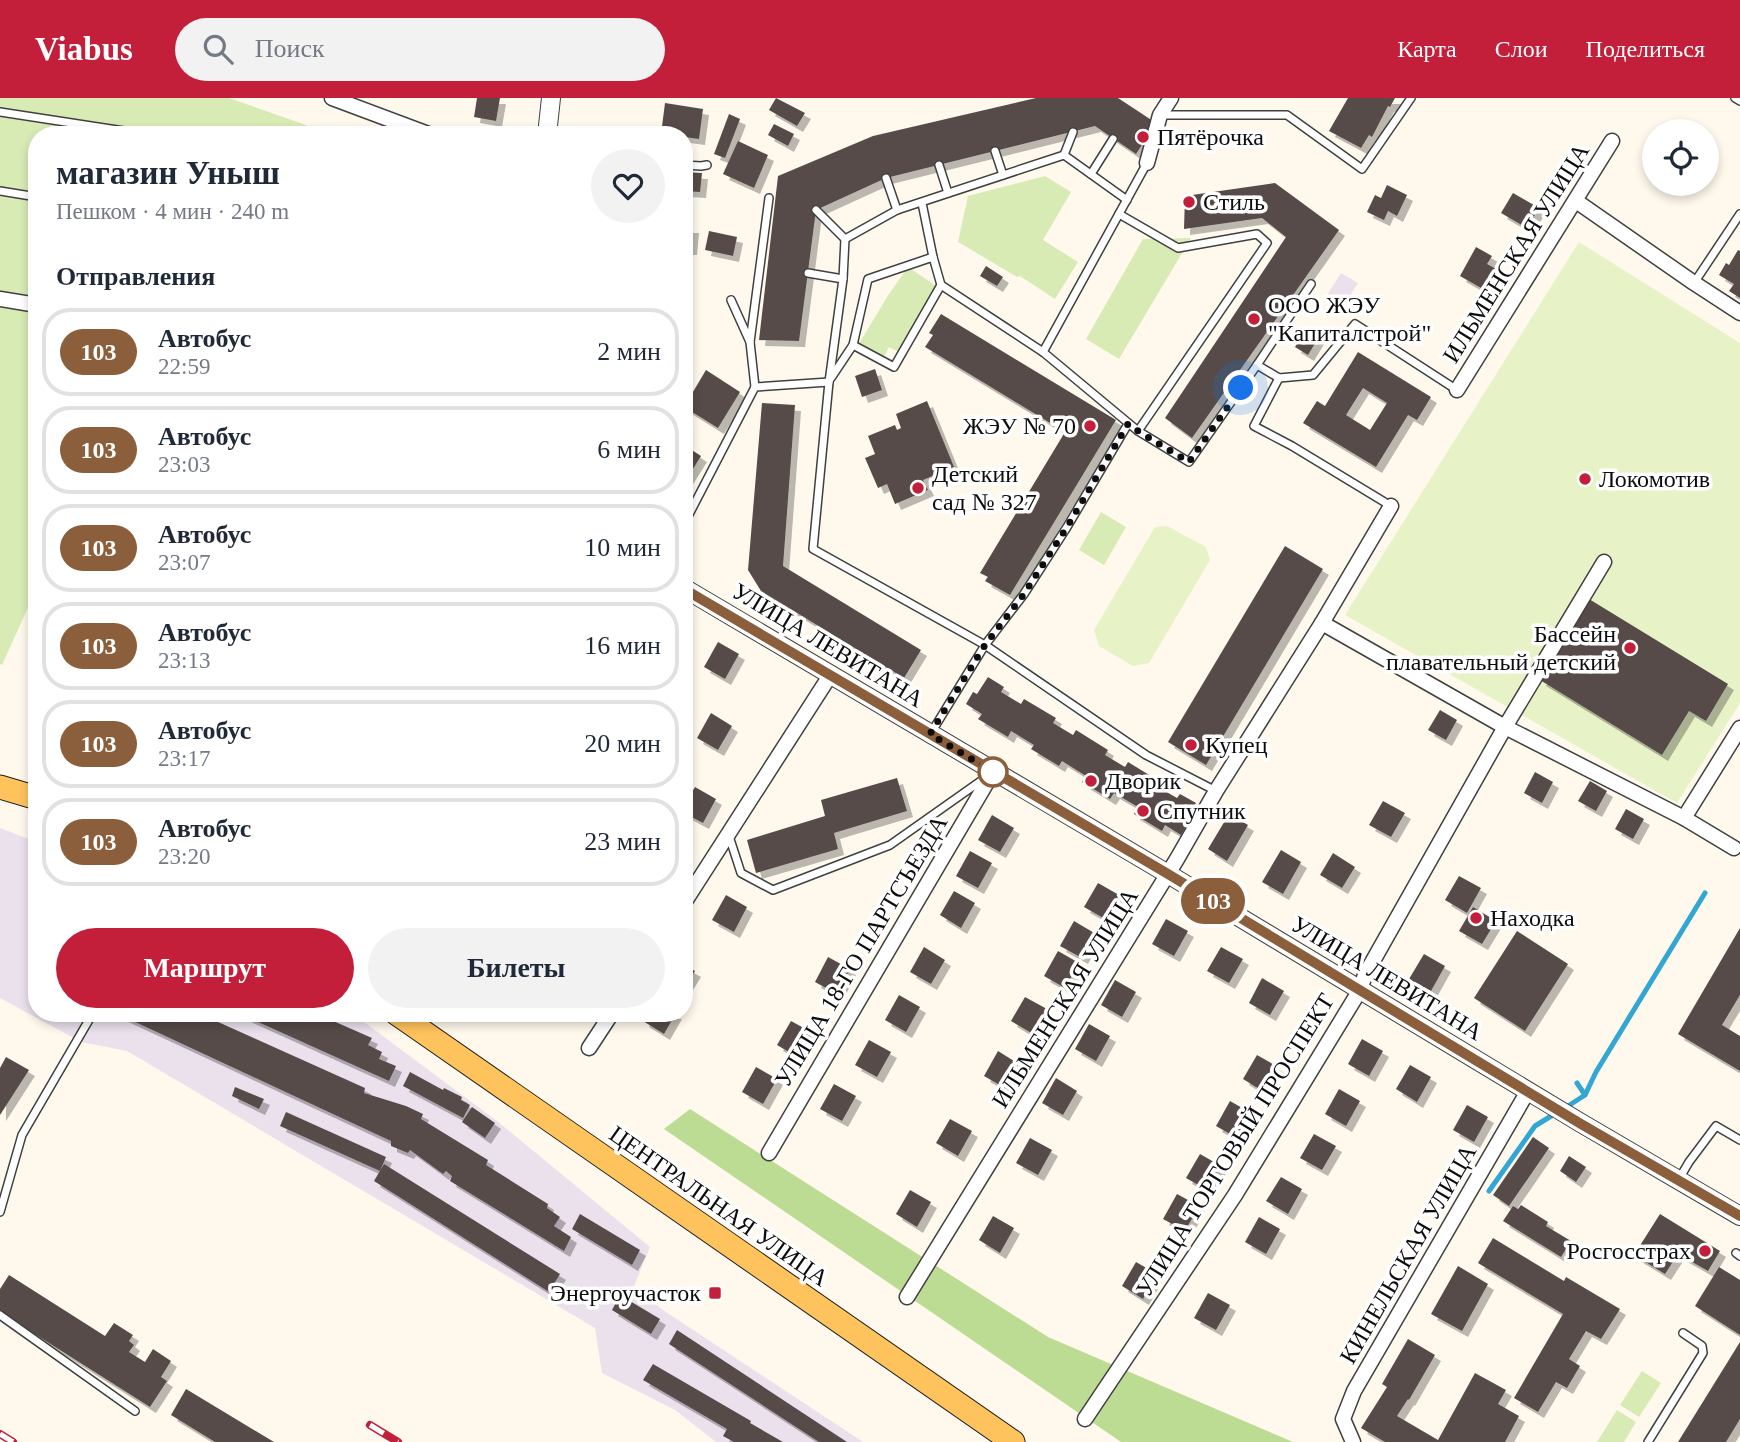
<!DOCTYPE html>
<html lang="ru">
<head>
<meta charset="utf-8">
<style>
  body { margin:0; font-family:"Times New Roman",serif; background:#f2f2f3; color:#1f2937; height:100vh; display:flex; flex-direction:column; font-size:26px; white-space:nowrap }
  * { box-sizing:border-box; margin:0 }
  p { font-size:23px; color:#747a83 }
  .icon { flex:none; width:38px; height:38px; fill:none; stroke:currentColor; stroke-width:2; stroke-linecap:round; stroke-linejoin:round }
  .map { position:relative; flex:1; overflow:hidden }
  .side { position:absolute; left:28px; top:28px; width:665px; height:896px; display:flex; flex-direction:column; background:#fff; border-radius:28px; box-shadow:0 4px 10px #0003 }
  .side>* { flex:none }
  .badge { padding:0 14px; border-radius:23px; font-size:24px; line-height:46px }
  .tools { position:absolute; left:1642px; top:21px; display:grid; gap:14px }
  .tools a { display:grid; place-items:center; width:77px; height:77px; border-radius:50%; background:#fff; box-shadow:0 4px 10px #0003; font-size:35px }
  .you { position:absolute; width:35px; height:35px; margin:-18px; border:5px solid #fff; border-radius:50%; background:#1a73e8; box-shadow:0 0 0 10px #1a73e833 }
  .map>.badge { position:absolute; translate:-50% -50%; box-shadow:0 0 0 4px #fff }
  h2 { padding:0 28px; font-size:26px; line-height:63px }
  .round { display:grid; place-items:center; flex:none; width:74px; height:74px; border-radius:37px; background:#f2f2f3 }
  .overview { display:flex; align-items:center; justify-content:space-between; height:119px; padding:0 28px }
  h1 { font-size:33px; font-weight:800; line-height:52px }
  .action { display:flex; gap:14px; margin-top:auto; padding:14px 28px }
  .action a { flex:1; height:80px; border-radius:42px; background:#c31f3b; color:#fff; font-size:28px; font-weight:800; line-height:80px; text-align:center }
  .action a+a { background:#f2f2f3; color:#1f2937 }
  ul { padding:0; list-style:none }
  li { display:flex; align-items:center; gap:21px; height:88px; margin:0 14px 10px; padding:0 14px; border:4px solid #e0e1e3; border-radius:28px }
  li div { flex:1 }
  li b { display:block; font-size:26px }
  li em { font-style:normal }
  li .badge { min-width:77px; font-weight:700; text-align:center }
  header { display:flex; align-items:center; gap:42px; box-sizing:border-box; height:98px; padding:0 35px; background:#c31f3b; color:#fff }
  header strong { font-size:33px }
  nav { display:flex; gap:38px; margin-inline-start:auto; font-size:24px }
  .search { width:490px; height:63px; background:#f2f2f3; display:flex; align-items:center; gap:18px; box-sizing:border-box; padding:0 24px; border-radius:38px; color:#747a83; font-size:26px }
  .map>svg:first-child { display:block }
</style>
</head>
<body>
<header>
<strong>Viabus</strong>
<div class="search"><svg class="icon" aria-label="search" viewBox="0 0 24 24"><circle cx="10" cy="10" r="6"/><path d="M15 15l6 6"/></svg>Поиск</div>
<nav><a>Карта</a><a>Слои</a><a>Поделиться</a></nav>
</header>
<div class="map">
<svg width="1740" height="1344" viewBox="0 0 1740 1344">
  <defs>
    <filter id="shadow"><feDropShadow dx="6" dy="6" stdDeviation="0" flood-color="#0004"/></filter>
  </defs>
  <rect width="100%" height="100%" fill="#fff9ed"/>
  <g fill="#eae1ec">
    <path d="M1341 175 1358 185 1340 213 1324 202Z"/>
    <path d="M0 730 37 744V915H352L497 1023 650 1149 634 1188 663 1212 863 1344H716L675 1312 602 1275 595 1230 127 953 81 944 0 900Z"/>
  </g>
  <g fill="#d8ebb5">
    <path d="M0 0H229L334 37H37V504L31 503 2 567 0 566Z"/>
    <path d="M1045 78 1071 94 1043 142 1078 164 1055 201 1020 178 1017 179 958 144 968 98Z"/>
    <path d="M1191 140 1119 261 1086 241 1143 141Z"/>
    <path d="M908 169 936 188 899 254 889 249 884 259 858 247 889 196Z"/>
    <path d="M1101 414 1126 429 1104 467 1079 452Z"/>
    <path d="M1642 1273 1661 1285 1639 1319 1620 1307Z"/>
    <path d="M1617 1312 1636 1324 1624 1344H1597Z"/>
  </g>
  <path fill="#bddc93" d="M690 1011 1048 1239 1293 1344H1121L664 1031Z"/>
  <g fill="#e8f2c7">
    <path d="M1579 144 1740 245V605L1677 705 1345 517Z"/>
    <path d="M1167 428 1206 449 1210 462 1149 565 1133 568 1099 548 1094 532 1155 429Z"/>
  </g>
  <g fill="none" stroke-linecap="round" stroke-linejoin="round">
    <g stroke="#33a7d3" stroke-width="5">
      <path d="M1577 985 1585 997"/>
      <path d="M1565 1010 1585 997 1596 974 1705 795"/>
      <path d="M1489 1093 1535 1028 1556 1015"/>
    </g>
  </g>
  <g fill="#564c49" fill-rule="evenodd" filter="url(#shadow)">
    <path d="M477 0H500L496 23 474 19Z"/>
    <path d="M776 0 805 15 797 28 769 12Z"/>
    <path d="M1036 0H1118L1156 25 1136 56 1095 28 886 80 816 112 799 243 759 242 778 78 873 38Z"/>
    <path d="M1348 0H1395L1390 9 1388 8 1372 39 1369 37 1361 50 1329 33Z"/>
    <path d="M665 5 703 11 699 41 684 39V37L661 36Z"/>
    <path d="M729 16 740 21 725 60 714 56Z"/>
    <path d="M774 26 794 36 788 48 768 37Z"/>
    <path d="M738 43 768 57 754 90 723 76Z"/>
    <path d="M684 74 702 75 700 94 684 93Z"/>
    <path d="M1275 85 1339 132 1192 340 1165 320 1286 139 1262 120 1184 131 1185 98Z"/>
    <path d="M1387 87 1407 97 1397 118 1388 113 1384 122 1367 114 1375 97 1381 100Z"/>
    <path d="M1513 95 1539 110 1527 130 1501 115Z"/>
    <path d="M684 129H693L691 151H684Z"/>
    <path d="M709 133 737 139 733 158 705 152Z"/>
    <path d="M1476 149 1492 158 1487 166 1500 173 1488 194 1460 178Z"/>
    <path d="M1738 152 1740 153V200L1729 193 1734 186 1719 177 1726 165 1729 167Z"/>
    <path d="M986 168 1003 179 997 188 980 178Z"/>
    <path d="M941 216 1116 322 1010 497 985 483 988 479 980 475 1065 334 925 249 933 237 929 235Z"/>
    <path d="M1308 229 1320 237 1308 257 1295 249Z"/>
    <path d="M1358 254 1431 299 1417 322 1408 317 1376 369 1303 325 1317 303 1325 308ZM1363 290 1387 305 1370 332 1346 317Z"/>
    <path d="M875 271 882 292 862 299 855 278Z"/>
    <path d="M706 272 740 294 718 330 684 309Z"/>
    <path d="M927 303 954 369 923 382 928 392 895 406 887 386 878 390 865 360 875 356 868 338 895 327 897 332 901 330 896 316Z"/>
    <path d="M762 305 795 307 783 468 921 552 904 580 761 493 748 472Z"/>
    <path d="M684 347 701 358 686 382 684 381Z"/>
    <path d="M1285 448 1323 471 1206 667 1168 644Z"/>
    <path d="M1589 501 1728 586 1706 623 1689 613 1662 657 1540 582Z"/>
    <path d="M718 544 739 556 725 581 704 569Z"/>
    <path d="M988 579 1004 589 1001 594 1021 606 1024 601 1056 620 1053 625 1073 637 1076 632 1108 652 1105 657 1125 669 1128 664 1159 683 1156 688 1177 700 1180 696 1196 705 1185 723 1188 725 1181 737 1165 727 1162 733 1134 716 1138 709 1114 695 1110 701 1082 684 1086 678 1062 663 1059 668 1031 651 1034 647 1011 633 1008 639 978 621 982 616 966 606 973 594 977 596Z"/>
    <path d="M1440 612 1457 622 1446 642 1428 632Z"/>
    <path d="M711 615 732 628 718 652 697 640Z"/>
    <path d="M1535 674 1553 684 1542 705 1524 695Z"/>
    <path d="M897 680 907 713 834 735 838 751 756 775 747 742 825 718 821 702Z"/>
    <path d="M1590 683 1607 693 1596 713 1578 703Z"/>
    <path d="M695 689 716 701 703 725 684 715V708Z"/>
    <path d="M1383 703 1405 715 1391 739 1369 727Z"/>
    <path d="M1626 711 1644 721 1633 741 1615 731Z"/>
    <path d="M1229 716 1248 727 1227 763 1208 751Z"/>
    <path d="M992 717 1014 730 1000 754 978 742Z"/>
    <path d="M1281 752 1301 764 1283 796 1262 784Z"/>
    <path d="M970 753 992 765 978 790 956 778Z"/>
    <path d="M1333 755 1355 769 1342 790 1320 777Z"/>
    <path d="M1459 778 1481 790 1467 815 1445 802Z"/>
    <path d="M1098 785 1119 797 1105 821 1084 809Z"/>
    <path d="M954 793 975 805 961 830 940 817Z"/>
    <path d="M726 797 747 809 734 834 712 822Z"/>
    <path d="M1473 809 1496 823 1482 846 1459 833Z"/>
    <path d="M1166 821 1188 833 1174 858 1152 846Z"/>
    <path d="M1074 823 1096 836 1082 860 1060 848Z"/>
    <path d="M1740 830V897L1722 927 1740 938V973L1678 936Z"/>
    <path d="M1517 833 1568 866 1525 933 1474 900Z"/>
    <path d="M924 849 945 862 931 886 910 874Z"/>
    <path d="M1221 849 1243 861 1229 885 1207 873Z"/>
    <path d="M1058 853 1079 865 1065 890 1044 878Z"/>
    <path d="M1424 856 1445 868 1431 893 1409 881Z"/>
    <path d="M828 859 850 871 837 896 815 884Z"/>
    <path d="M684 867 695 873 684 891Z"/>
    <path d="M1262 880 1284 893 1270 917 1249 905Z"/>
    <path d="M1115 882 1136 894 1122 919 1101 907Z"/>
    <path d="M899 897 920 909 906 934 885 922Z"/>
    <path d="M1025 899 1047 911 1033 936 1011 923Z"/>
    <path d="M116 915H198L365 990 364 995 406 1008 423 1016 421 1021 488 1062 486 1067 548 1106 547 1110 560 1119 554 1128 571 1139 564 1153 450 1083 452 1078 446 1073 443 1076 410 1052 408 1055 391 1048V1043Z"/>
    <path d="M238 915H315L372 940 368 947 382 954 379 961 396 968 389 983Z"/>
    <path d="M648 915H676L664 936 643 923Z"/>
    <path d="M791 923 813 935 799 960 777 947Z"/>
    <path d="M1089 926 1110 938 1096 963 1075 951Z"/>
    <path d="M1362 941 1383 953 1369 978 1348 966Z"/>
    <path d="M869 942 891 954 877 979 855 967Z"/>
    <path d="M998 953 1019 966 1005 990 984 978Z"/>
    <path d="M1257 957 1278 969 1264 994 1243 981Z"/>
    <path d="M6 959 29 972 0 1017V970Z"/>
    <path d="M1410 967 1431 979 1417 1004 1396 991Z"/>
    <path d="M756 969 777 981 763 1006 742 994Z"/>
    <path d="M410 974 443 992 444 990 462 999 461 1002 470 1007 463 1020 403 988Z"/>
    <path d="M1056 980 1077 993 1063 1017 1042 1005Z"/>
    <path d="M834 986 856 998 842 1023 820 1011Z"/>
    <path d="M235 989 264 1001 259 1011 232 998Z"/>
    <path d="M1339 991 1360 1003 1346 1028 1325 1016Z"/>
    <path d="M1230 1003 1251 1015 1237 1040 1216 1028Z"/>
    <path d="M1467 1007 1488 1019 1474 1044 1453 1032Z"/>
    <path d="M472 1009 495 1025 485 1040 462 1024Z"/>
    <path d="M286 1014 386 1059 380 1073 280 1028Z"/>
    <path d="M950 1021 972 1033 958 1058 936 1045Z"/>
    <path d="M1314 1036 1336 1048 1322 1072 1300 1060Z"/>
    <path d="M1533 1039 1549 1050 1509 1108 1493 1097Z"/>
    <path d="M1030 1040 1052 1052 1038 1077 1016 1065Z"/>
    <path d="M1200 1056 1221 1068 1207 1092 1186 1080Z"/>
    <path d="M1569 1058 1586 1069 1576 1084 1560 1073Z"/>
    <path d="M384 1066 560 1176 549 1194 374 1083Z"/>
    <path d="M1281 1079 1302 1091 1288 1116 1266 1103Z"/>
    <path d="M910 1092 931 1104 917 1129 896 1116Z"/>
    <path d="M1177 1096 1199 1108 1185 1133 1163 1121Z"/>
    <path d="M1521 1107 1548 1124 1546 1128 1571 1143 1561 1159 1503 1123 1513 1108 1518 1111Z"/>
    <path d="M580 1116 640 1152 632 1167 572 1131Z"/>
    <path d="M1660 1116 1720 1153 1708 1173 1678 1156 1665 1176 1634 1157Z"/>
    <path d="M993 1118 1014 1130 1000 1155 979 1142Z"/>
    <path d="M1259 1119 1280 1131 1266 1156 1245 1144Z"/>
    <path d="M1493 1140 1564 1183 1566 1179 1620 1211 1601 1241 1586 1233 1569 1261 1580 1268 1567 1290 1556 1284 1538 1314 1514 1300 1563 1216 1478 1165Z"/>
    <path d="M1136 1164 1157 1176 1143 1201 1122 1188Z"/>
    <path d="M1458 1168 1488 1186 1462 1233 1431 1216Z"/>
    <path d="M1719 1169 1740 1182V1237L1695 1208Z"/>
    <path d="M9 1177 105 1238 114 1225 133 1237 129 1243 134 1247 129 1254 145 1264 153 1251 171 1263 161 1279 167 1283 150 1309 0 1214V1191Z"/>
    <path d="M1208 1195 1230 1207 1216 1232 1194 1220Z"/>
    <path d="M620 1197 660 1221 651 1236 612 1212Z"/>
    <path d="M677 1232 847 1344H819L669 1246Z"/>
    <path d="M1408 1241 1435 1257 1409 1302 1408 1301 1397 1318 1438 1342 1475 1275 1506 1292 1498 1306 1519 1318 1505 1344H1385L1361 1330 1387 1289 1382 1286Z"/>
    <path d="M1740 1244V1321L1726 1344H1678Z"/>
    <path d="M653 1266 751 1323 750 1325 783 1344H734L723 1338 727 1331 643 1282Z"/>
    <path d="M186 1291 274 1344H215L171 1317Z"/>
  </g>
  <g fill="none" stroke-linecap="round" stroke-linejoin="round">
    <g stroke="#404040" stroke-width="10">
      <g id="service">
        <path d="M1735 0 1740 3"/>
        <path d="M0 14 150 37"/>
        <path d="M1162 17H1287L1362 71 1411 0"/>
        <path d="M995 53 1003 77"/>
        <path d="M1064 57 1073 34"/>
        <path d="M684 67 701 68 707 67"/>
        <path d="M939 67 948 95"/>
        <path d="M1091 76 1113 41"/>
        <path d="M886 80 897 112"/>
        <path d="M0 93 37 99"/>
        <path d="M1127 102 1064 57 897 112 845 141 843 181 829 284 813 451 985 547 1146 657 1216 693"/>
        <path d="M922 105 933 159 941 187 1043 254 1138 333 1189 364 1257 267 1311 186"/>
        <path d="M816 112 845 141"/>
        <path d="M1119 116 1178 150 1257 136 1267 145 1138 333"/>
        <path d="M808 175 843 181"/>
        <path d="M1694 185 1740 116"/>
        <path d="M731 202 750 244"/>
        <path d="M853 247 894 269 941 187"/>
        <path d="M1043 254 1147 65"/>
        <path d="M1257 267 1279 280 1254 328 1292 348 1391 408"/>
        <path d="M831 280 853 247 868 181 933 159"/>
        <path d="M1279 280 1313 277 1355 226 1457 292"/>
        <path d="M755 289 750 244 769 100"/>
        <path d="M684 426 755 289 829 284"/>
        <path d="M931 635 985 547 1024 496 1067 429 1128 326"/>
        <path d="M729 738 741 775 773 792 890 747 985 680"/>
        <path d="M1679 1081 1689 1064 1716 1028 1740 1042"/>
        <path d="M0 1114 22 1037 93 915"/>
        <path d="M1736 1155 1740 1158"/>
        <path d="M0 1217 135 1313"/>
        <path d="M1648 1344 1703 1255 1702 1248 1683 1235"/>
      </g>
    </g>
    <g stroke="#404040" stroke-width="17">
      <g id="minor">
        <path d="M332 0 431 37"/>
        <path d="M1147 65 1160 17 1171 0"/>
        <path d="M1576 103 1694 185 1740 215"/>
        <path d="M0 201 37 207"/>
        <path d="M1457 292 1612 43"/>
        <path d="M1322 525 1505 629 1684 720 1734 750"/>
        <path d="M1684 720 1740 630"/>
        <path d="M684 805 831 576"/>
        <path d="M589 950 612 915"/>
        <path d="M769 1055 993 674"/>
        <path d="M907 1199 1177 761 1216 693 1322 525 1391 408"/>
        <path d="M1085 1321 1235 1097 1360 892 1365 877 1505 629 1604 464"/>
        <path d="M1353 1344 1343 1321 1354 1293 1528 993"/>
      </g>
    </g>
    <g stroke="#404040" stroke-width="20">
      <g id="tertiary">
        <path d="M547 37 551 0"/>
        <path d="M684 490 1168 776 1581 1025 1740 1118"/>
      </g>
    </g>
    <g stroke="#1e1e1e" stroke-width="25">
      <g id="primary">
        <path d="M0 689 37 700"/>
        <path d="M396 915 1013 1344"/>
      </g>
    </g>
    <use href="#service" stroke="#fff" stroke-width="7"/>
    <use href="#minor" stroke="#fff" stroke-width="14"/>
    <use href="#tertiary" stroke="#fff" stroke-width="18"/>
    <use href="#primary" stroke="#fec35d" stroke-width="23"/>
    <g stroke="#c31f3b" stroke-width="8">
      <g id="rail">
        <path d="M370 1327 398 1344"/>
        <path d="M0 1336 13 1344"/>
      </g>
    </g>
    <use href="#rail" stroke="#fff" stroke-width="5" stroke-dasharray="16" stroke-linecap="butt"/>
  </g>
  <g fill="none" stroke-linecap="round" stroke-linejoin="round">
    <g stroke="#fff" stroke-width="16">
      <path id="line" d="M684 491 1168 776 1581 1026 1740 1118"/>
    </g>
    <use href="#line" stroke="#8b5e3c" stroke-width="10"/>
    <path stroke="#0d0d0d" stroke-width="7" stroke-dasharray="0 12.6" d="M993 674 930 636 985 547 1024 496 1067 429 1128 326 1138 333 1189 364 1241 290"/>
  </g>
  <g fill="#c31f3b" stroke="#fff" stroke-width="2.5">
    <circle cx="1143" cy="39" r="7"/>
    <circle cx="1189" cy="104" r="7"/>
    <circle cx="1254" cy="221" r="7"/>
    <circle cx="1090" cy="328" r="7"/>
    <circle cx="1585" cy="381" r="7"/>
    <circle cx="918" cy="390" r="7"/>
    <circle cx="1630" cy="550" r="7"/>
    <circle cx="1191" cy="647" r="7"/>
    <circle cx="1091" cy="683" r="7"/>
    <circle cx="1143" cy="713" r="7"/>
    <circle cx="1476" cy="820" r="7"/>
    <circle cx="1705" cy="1153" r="7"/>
    <rect x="708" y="1188" width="14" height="14" rx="3.5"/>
  </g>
  <circle fill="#fff" stroke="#8b5e3c" stroke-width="3.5" cx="993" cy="674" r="14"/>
  <g text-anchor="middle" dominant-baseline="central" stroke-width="7" stroke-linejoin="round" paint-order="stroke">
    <g font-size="24" fill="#0d0d0d" stroke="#fff" text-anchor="start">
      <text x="1157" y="39">Пятёрочка</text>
      <text x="1203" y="104">Стиль</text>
      <text x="1268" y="207">ООО ЖЭУ<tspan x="1268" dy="28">"Капиталстрой"</tspan></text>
      <text x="1076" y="328" text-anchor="end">ЖЭУ № 70</text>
      <text x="932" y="376">Детский<tspan x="932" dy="28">сад № 327</tspan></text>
      <text x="1599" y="381">Локомотив</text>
      <text x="1616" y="536" text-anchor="end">Бассейн<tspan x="1616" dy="28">плавательный детский</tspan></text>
      <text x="1205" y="647">Купец</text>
      <text x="1105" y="683">Дворик</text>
      <text x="1157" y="713">Спутник</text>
      <text x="1490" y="820">Находка</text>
      <text x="1691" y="1153" text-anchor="end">Росгосстрах</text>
      <text x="701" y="1195" text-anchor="end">Энергоучасток</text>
    </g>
    <g font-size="24" fill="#0d0d0d" stroke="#fff">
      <text transform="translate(1516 155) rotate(-58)">ИЛЬМЕНСКАЯ УЛИЦА</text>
      <text transform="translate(828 547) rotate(31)">УЛИЦА ЛЕВИТАНА</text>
      <text transform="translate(861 853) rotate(-59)">УЛИЦА 18-ГО ПАРТСЪЕЗДА</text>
      <text transform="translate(1387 880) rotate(31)">УЛИЦА ЛЕВИТАНА</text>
      <text transform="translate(1065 900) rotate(-58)">ИЛЬМЕНСКАЯ УЛИЦА</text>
      <text transform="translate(1235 1047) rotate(-58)">УЛИЦА ТОРГОВЫЙ ПРОСПЕКТ</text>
      <text transform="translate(719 1108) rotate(35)">ЦЕНТРАЛЬНАЯ УЛИЦА</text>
      <text transform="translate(1408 1156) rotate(-60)">КИНЕЛЬСКАЯ УЛИЦА</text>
    </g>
  </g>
</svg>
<div class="tools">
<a><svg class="icon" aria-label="locate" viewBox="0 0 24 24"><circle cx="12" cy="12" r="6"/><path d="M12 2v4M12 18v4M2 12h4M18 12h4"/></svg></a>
</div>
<div class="you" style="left:1241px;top:290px"></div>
<b class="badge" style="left:1213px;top:803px;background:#8b5e3c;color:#fff">103</b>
<section class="side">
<div class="overview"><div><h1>магазин Уныш</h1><p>Пешком · 4 мин · 240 m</p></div><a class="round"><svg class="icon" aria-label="heart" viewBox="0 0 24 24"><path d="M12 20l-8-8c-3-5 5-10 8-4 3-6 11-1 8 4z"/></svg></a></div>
<h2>Отправления</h2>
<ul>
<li><span class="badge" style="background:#8b5e3c;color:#fff">103</span><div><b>Автобус</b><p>22:59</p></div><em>2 мин</em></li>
<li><span class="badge" style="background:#8b5e3c;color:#fff">103</span><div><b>Автобус</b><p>23:03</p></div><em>6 мин</em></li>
<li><span class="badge" style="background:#8b5e3c;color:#fff">103</span><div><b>Автобус</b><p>23:07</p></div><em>10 мин</em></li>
<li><span class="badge" style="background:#8b5e3c;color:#fff">103</span><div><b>Автобус</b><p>23:13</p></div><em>16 мин</em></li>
<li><span class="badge" style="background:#8b5e3c;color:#fff">103</span><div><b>Автобус</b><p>23:17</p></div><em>20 мин</em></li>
<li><span class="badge" style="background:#8b5e3c;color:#fff">103</span><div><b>Автобус</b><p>23:20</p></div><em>23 мин</em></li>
</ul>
<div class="action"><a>Маршрут</a><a>Билеты</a></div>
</section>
</div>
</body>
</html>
